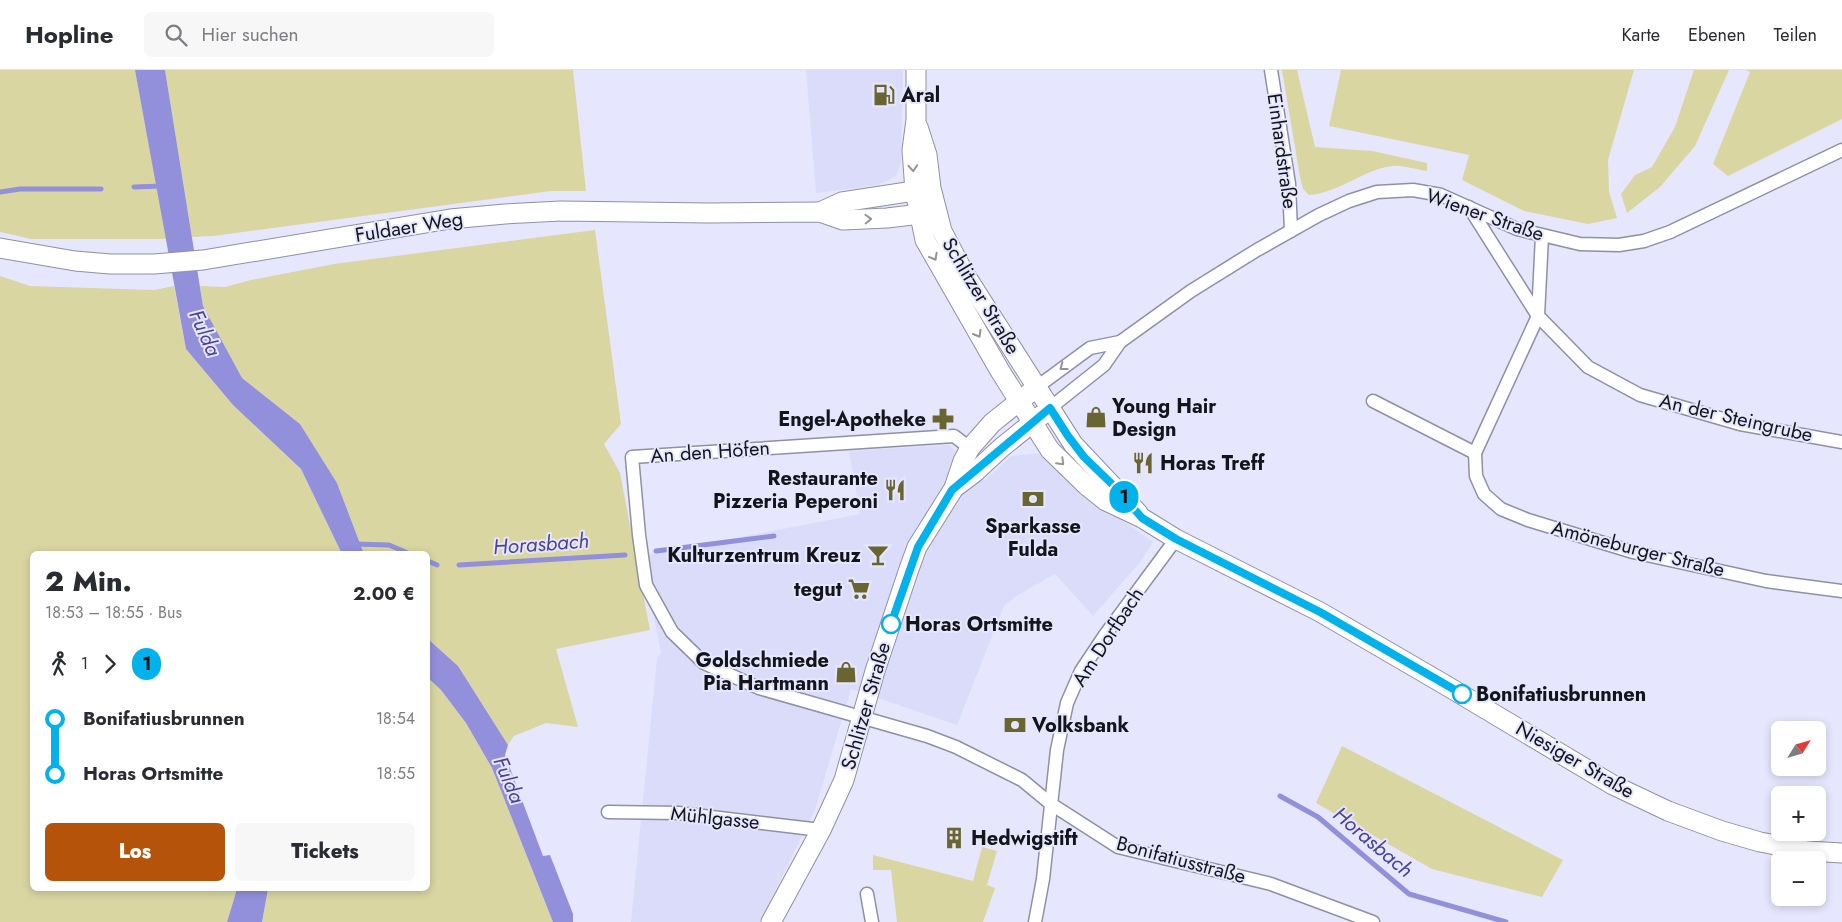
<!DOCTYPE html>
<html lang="de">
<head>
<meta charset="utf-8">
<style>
  body { margin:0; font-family:Jost,sans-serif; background:#f7f7f7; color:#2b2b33; height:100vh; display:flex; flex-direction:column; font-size:19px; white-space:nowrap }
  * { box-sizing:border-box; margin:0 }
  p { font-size:16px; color:#7c7c81 }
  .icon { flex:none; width:28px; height:28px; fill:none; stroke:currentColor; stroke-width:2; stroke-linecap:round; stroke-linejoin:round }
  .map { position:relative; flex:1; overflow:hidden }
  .drawer { position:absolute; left:30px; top:481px; width:400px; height:340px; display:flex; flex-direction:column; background:#fff; border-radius:8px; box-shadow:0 2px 8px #0003 }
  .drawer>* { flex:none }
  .badge { padding:0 10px; border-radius:16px; font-size:18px; line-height:32px }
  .needle { width:32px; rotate:53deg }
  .buttons { position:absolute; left:1771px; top:651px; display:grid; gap:10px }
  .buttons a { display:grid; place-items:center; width:55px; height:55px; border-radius:8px; background:#fff; box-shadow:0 2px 8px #0003; font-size:25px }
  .map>.badge { position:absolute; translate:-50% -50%; box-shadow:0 0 0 2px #fff }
  .legs { display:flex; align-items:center; gap:8px; height:55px; padding:0 15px; font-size:16px }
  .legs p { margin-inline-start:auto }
  .overview { display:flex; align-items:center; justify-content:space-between; height:85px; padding:0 15px }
  h1 { font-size:28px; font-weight:800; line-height:38px }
  .button { display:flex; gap:10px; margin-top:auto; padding:10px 15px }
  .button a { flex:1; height:58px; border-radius:8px; background:#b45309; color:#fff; font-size:20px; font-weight:800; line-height:58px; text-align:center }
  .button a+a { background:#f7f7f7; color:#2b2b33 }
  ul { padding:0 15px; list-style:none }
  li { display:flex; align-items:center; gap:18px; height:55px; font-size:19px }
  li i { display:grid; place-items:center; width:8px; height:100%; margin:0 6px; background:currentColor }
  li i::after { content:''; width:12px; height:12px; margin:-6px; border:4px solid; border-radius:50%; background:#fff }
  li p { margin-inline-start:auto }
  li:first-child i { background:linear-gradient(#0000 50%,currentColor 0) }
  li:last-child i { background:linear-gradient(currentColor 50%,#0000 0) }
  header { display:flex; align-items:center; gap:30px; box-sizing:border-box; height:70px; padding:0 25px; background:#fff; border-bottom:1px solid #e1e1e2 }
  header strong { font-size:24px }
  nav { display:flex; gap:28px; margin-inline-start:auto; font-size:18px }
  .search { width:350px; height:45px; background:#f7f7f7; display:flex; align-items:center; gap:12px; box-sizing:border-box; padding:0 18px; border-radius:8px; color:#7c7c81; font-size:19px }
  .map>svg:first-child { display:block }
</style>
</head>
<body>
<header>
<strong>Hopline</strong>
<div class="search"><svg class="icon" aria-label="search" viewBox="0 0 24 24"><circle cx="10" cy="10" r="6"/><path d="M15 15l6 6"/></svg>Hier suchen</div>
<nav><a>Karte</a><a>Ebenen</a><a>Teilen</a></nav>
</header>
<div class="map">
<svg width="1842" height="852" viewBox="0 0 1842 852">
  <rect width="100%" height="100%" fill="#e6e7fe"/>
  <g fill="#dbdcfa">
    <path d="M806 0H903L901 92 896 106 885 112 872 116 816 123Z"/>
    <path d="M949 375 985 410 1011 386 1041 383 1088 425 1153 472 1141 491 1093 546 1055 504 1016 526 1004 536 957 655 851 619 815 740 760 852H631L657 588 661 583 642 486 860 444 849 381Z"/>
  </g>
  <g fill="#d9d6a2">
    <path d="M0 0H135L167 169H31L0 162Z"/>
    <path d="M165 0H573L586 121H551L213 166 192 167Z"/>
    <path d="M1282 0H1297L1315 77 1372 81 1427 93V101C1417 100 1403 95 1393 96 1363 99 1340 123 1309 125L1303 119 1300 107Z"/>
    <path d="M1341 0H1634L1608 90 1609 122 1617 148 1588 154 1524 141 1462 110 1469 85 1329 56Z"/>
    <path d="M1694 0H1729L1695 76 1660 117 1627 143 1621 124 1635 105 1652 97 1675 57Z"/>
    <path d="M1746 0H1842V49L1728 106 1713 94 1750 2Z"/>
    <path d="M595 160 621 354 604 374 620 403 650 560 556 579 578 657 546 653 514 666 508 675 458 596 428 569V484H364L337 413 300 354 242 308 203 236 200 216 225 217 251 210 334 194Z"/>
    <path d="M0 206 30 216 154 220 174 216 186 279 233 335 301 399 342 484H32V819H237L227 852H0Z"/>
    <path d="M428 608 441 620 466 653 492 698 553 852H262L268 819H428Z"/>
    <path d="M1342 676 1563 790 1542 827 1432 799 1316 733Z"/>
    <path d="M982 777 997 781 987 815 995 818 983 852H897L891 800H873V785L973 811Z"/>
  </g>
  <g fill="#9290db">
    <path d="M135 0H165L203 236 242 308 300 354 337 413 364 484H342L301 399 233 335 186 279Z"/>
    <path d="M428 569 458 596 508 675 505 685 543 786 550 785 573 844V852H553L492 698 466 653 441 620 428 608Z"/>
    <path d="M237 819H268L262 852H227Z"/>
  </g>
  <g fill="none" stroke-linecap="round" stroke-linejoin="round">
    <g stroke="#9290db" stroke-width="5">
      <path d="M134 117 163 116"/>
      <path d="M0 122 20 119H101"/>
      <path d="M355 474 389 475 410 484"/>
      <path d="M656 481 774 466"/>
      <path d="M428 491 437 495"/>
      <path d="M459 495 625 485"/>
      <path d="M1280 726 1318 747 1409 824 1506 852"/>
    </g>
    <g stroke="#8f90a5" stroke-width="15">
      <g id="minor">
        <path d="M1271 0 1289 114 1291 161"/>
        <path d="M1469 137 1538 246 1588 297 1640 325 1740 354 1842 372"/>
        <path d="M1542 166 1538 246 1475 383 1476 406 1484 424 1501 439 1528 450 1633 482 1766 511 1842 521"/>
        <path d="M1037 317 1090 278 1120 272"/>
        <path d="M1373 331 1475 383"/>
        <path d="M1050 338 1104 295 1120 272 1191 221 1257 180 1319 145 1349 131 1377 122 1413 120 1441 125 1517 159 1580 174 1619 175 1644 171 1670 162 1842 80"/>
        <path d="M970 378 954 366 632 387 639 465 646 515 672 562 704 593 759 618 927 666 956 677 1022 710 1051 734 1118 777 1271 814 1373 852"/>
        <path d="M608 742 678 743 821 760"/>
        <path d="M867 824 872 852"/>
        <path d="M1035 852 1043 809 1057 680 1067 633 1081 601 1105 565 1176 469"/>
      </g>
    </g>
    <g stroke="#8f90a5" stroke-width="21">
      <g id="secondary">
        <path d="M916 0V50L912 80 915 121 925 170 1000 301 1050 380 1086 415 1106 431 1142 448 1176 469 1320 542 1442 613 1613 715 1668 741 1722 761 1760 772 1808 781 1842 783"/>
        <path d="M918 57 927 85 931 118 942 161 964 203 1073 374 1138 443"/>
        <path d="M820 142 842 132 927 119"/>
        <path d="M0 178 75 191 110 194H154L203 190 450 149 505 144 561 141 708 143 820 142 843 150 887 148 937 142"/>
        <path d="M954 418 974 403 1001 378 1042 345"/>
        <path d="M771 852 821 760 844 710 875 601 909 499 917 477 954 418 963 391 970 378 992 353 1037 317"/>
      </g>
    </g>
    <use href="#minor" stroke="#fff" stroke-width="12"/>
    <use href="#secondary" stroke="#fff" stroke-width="19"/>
  </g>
  <defs><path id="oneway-chevron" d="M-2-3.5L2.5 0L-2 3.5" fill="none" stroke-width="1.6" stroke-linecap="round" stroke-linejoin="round" transform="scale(1.25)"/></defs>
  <g stroke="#959598">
    <use href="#oneway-chevron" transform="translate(913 98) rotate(86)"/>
    <use href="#oneway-chevron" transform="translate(868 149) rotate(-2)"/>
    <use href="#oneway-chevron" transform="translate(934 187) rotate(61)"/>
    <use href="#oneway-chevron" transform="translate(978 264) rotate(60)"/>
    <use href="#oneway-chevron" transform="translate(1063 297) rotate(143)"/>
    <use href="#oneway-chevron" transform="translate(1061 392) rotate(45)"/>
  </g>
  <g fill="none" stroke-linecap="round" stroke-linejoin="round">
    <g stroke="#fff" stroke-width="11">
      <path id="line-1" d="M891 554 918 477 952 420 1050 338 1068 366 1084 387 1116 418 1142 448 1176 469 1320 542 1462 624"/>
    </g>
    <use href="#line-1" stroke="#03b1eb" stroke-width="8"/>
  </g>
  <defs>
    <g id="fuel-bare" transform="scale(1.725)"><path d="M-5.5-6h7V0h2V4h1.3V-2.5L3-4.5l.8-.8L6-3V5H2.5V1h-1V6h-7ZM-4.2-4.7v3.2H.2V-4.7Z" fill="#696531" stroke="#e6e7fe" stroke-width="2.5" paint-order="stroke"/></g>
    <g id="shop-bare" transform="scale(1.725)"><path d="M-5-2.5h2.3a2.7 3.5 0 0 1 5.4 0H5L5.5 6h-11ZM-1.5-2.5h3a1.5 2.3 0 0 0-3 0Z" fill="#696531" stroke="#e6e7fe" stroke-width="2.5" paint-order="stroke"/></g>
    <g id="pharmacy-bare" transform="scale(1.725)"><path d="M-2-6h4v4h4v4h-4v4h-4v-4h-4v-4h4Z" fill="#696531" stroke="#e6e7fe" stroke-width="2.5" paint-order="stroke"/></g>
    <g id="restaurant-bare" transform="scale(1.725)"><path d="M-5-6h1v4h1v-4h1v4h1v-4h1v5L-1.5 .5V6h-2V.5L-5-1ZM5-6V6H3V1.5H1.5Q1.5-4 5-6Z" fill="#696531" stroke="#e6e7fe" stroke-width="2.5" paint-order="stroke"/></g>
    <g id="bank-bare" transform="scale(1.725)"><path d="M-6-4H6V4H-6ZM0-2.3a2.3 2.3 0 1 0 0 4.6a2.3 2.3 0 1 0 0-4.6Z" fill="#696531" stroke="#e6e7fe" stroke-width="2.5" paint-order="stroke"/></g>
    <g id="bar-bare" transform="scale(1.725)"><path d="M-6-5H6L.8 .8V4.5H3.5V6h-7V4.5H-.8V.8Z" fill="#696531" stroke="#e6e7fe" stroke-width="2.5" paint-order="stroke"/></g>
    <g id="supermarket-bare" transform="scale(1.725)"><path d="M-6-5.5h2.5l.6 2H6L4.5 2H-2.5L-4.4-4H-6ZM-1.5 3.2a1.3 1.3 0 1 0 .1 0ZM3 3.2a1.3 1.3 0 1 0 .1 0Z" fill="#696531" stroke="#e6e7fe" stroke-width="2.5" paint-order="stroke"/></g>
    <g id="building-bare" transform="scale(1.725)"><path d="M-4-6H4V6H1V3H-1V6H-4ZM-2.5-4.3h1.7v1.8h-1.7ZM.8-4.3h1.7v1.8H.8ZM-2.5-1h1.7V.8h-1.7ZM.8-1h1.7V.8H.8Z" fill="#696531" stroke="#e6e7fe" stroke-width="2.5" paint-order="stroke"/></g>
  </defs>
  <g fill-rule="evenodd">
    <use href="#fuel-bare" x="884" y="25"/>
    <use href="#shop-bare" x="1096" y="347"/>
    <use href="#pharmacy-bare" x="943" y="349"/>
    <use href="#restaurant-bare" x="1143" y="393"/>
    <use href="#restaurant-bare" x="895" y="420"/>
    <use href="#bank-bare" x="1033" y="429"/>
    <use href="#bar-bare" x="878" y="485"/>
    <use href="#supermarket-bare" x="859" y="519"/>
    <use href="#shop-bare" x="846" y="602"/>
    <use href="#bank-bare" x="1015" y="655"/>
    <use href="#building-bare" x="954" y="768"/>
  </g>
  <g fill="#fff" stroke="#03b1eb" stroke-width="2.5">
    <circle cx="891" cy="554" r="9"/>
    <circle cx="1462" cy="624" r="9"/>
  </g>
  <g text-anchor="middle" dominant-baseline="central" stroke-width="4" stroke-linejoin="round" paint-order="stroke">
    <g font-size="20" font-weight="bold" fill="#14141b" stroke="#e6e7fe" text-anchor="start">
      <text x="901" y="25">Aral</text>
      <text x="1112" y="336">Young Hair<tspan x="1112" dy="23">Design</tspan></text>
      <text x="926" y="349" text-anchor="end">Engel-Apotheke</text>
      <text x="1160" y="393">Horas Treff</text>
      <text x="878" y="408" text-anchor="end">Restaurante<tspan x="878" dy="23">Pizzeria Peperoni</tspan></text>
      <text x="1033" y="456" text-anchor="middle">Sparkasse<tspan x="1033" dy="23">Fulda</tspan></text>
      <text x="861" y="485" text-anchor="end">Kulturzentrum Kreuz</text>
      <text x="842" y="519" text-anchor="end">tegut</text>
      <text x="829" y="590" text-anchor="end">Goldschmiede<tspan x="829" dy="23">Pia Hartmann</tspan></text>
      <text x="1032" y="655">Volksbank</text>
      <text x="971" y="768">Hedwigstift</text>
    </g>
    <g font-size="20" fill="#14141b" stroke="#e6e7fe">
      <text transform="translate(1282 81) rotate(82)">Einhardstraße</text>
      <text transform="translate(1485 145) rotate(19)">Wiener Straße</text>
      <text transform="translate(409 157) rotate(-9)">Fuldaer Weg</text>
      <text transform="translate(981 226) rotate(59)">Schlitzer Straße</text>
      <text transform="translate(1736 348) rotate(13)">An der Steingrube</text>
      <text transform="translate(710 382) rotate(-4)">An den Höfen</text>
      <text transform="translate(1638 479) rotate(14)">Amöneburger Straße</text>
      <text transform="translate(1108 567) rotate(-57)">Am Dorfbach</text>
      <text transform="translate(866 636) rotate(-74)">Schlitzer Straße</text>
      <text transform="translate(1575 690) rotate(30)">Niesiger Straße</text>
      <text transform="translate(715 748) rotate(6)">Mühlgasse</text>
      <text transform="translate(1181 790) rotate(15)">Bonifatiusstraße</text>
    </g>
    <g font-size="20" font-weight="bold" fill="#14141b" stroke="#e6e7fe" text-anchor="start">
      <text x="905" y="554">Horas Ortsmitte</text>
      <text x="1476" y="624">Bonifatiusbrunnen</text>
    </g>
    <g font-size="21" font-style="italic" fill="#4b419a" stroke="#e6e7fe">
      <text transform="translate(205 263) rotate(66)">Fulda</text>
      <text transform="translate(541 474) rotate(-4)">Horasbach</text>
      <text transform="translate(509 710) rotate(67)">Fulda</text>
      <text transform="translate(1373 772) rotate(40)">Horasbach</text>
    </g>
  </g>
</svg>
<div class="buttons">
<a><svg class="needle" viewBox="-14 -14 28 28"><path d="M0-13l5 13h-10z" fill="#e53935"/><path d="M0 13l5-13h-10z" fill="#7c7c81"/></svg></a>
<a>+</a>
<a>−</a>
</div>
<b class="badge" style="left:1124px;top:427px;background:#03b1eb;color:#111">1</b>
<section class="drawer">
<div class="overview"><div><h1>2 Min.</h1><p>18:53 – 18:55 · Bus</p></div><b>2.00 €</b></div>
<div class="legs"><svg class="icon" aria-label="walk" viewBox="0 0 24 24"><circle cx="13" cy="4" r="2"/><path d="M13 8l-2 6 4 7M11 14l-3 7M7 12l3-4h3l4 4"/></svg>1<svg class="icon" aria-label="forward" viewBox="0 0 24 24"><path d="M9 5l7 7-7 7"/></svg><b class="badge" style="background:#03b1eb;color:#111">1</b></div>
<ul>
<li><i style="color:#03b1eb"></i><b>Bonifatiusbrunnen</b><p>18:54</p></li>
<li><i style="color:#03b1eb"></i><b>Horas Ortsmitte</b><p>18:55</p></li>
</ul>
<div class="button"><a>Los</a><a>Tickets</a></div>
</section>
</div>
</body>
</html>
